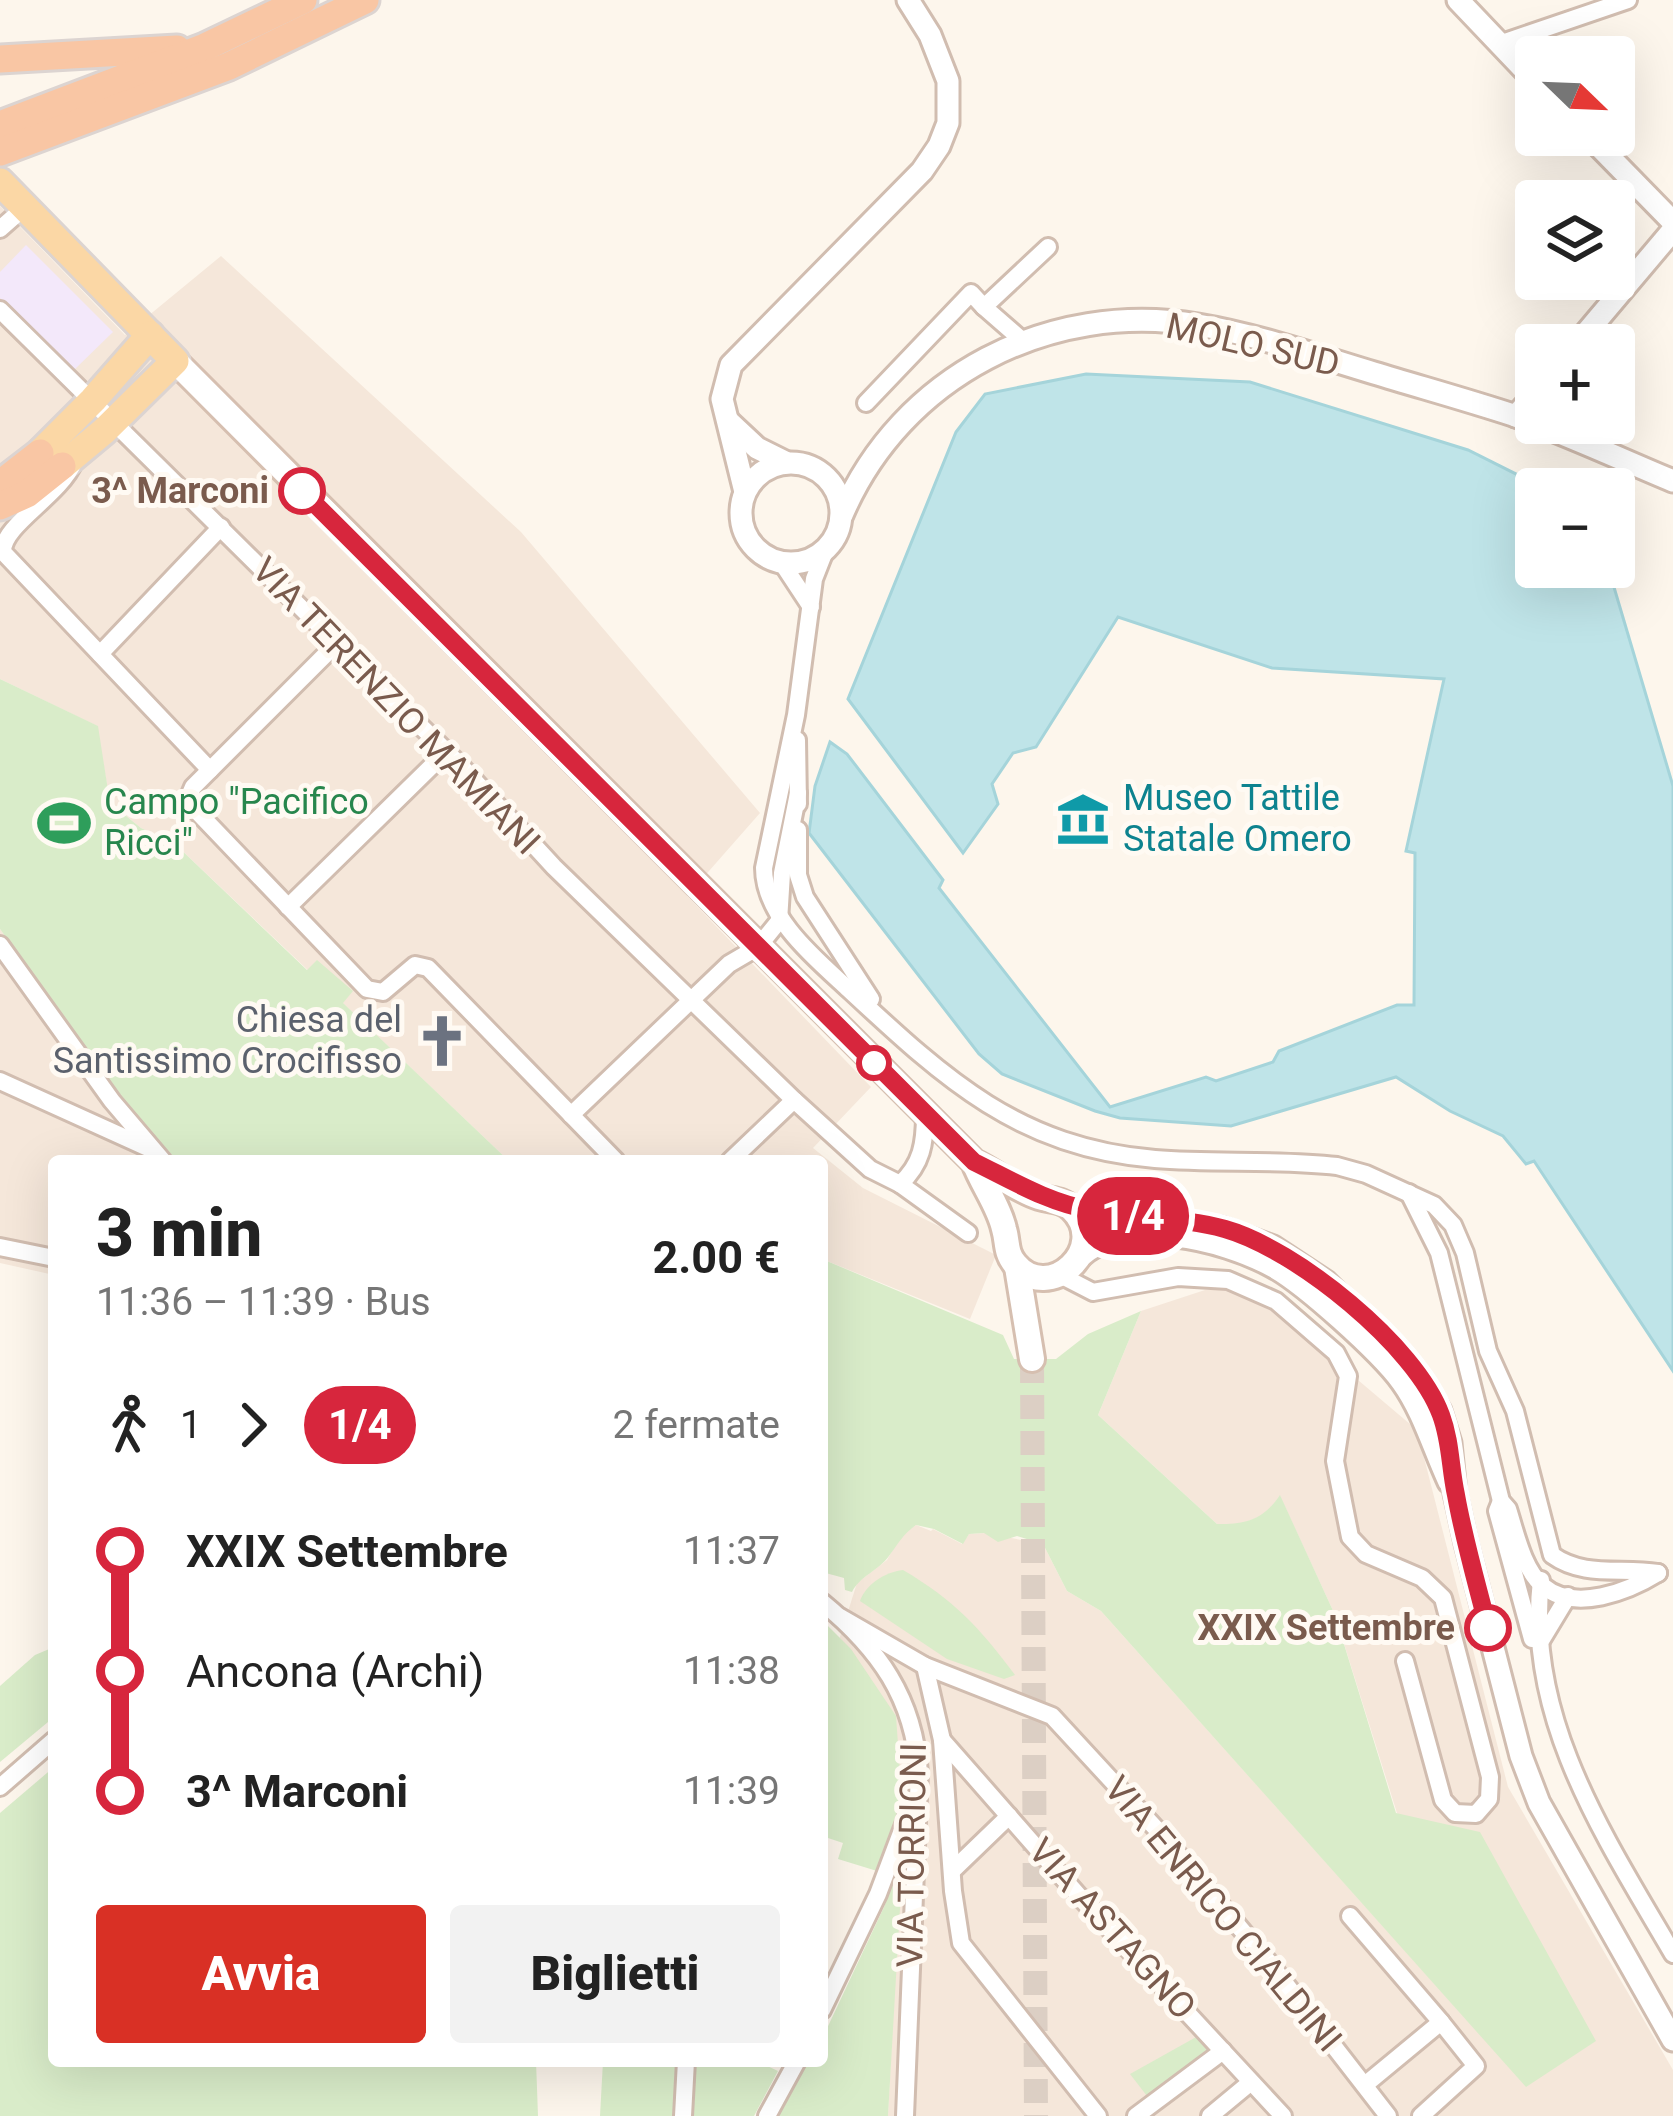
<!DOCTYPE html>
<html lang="it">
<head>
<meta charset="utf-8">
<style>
  body { margin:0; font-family:Roboto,sans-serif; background:#f2f2f2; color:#222; height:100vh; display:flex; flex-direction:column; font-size:45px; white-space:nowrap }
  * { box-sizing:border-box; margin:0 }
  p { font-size:39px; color:#767676 }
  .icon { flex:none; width:66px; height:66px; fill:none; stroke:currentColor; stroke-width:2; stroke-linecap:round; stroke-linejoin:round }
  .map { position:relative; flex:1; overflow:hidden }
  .panel { position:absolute; left:48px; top:1155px; width:780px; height:912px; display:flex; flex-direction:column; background:#fff; border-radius:12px; box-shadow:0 12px 48px #0002 }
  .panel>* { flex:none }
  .badge { padding:0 24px; border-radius:39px; font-size:42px; line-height:78px }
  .needle { width:78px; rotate:113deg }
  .tools { position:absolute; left:1515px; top:36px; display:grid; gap:24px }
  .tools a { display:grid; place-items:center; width:120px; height:120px; border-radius:12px; background:#fff; box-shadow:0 12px 48px #0002; font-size:60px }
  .map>.badge { position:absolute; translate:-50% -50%; box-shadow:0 0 0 6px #fff }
  .legs { display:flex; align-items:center; gap:18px; height:132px; padding:0 48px; font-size:39px }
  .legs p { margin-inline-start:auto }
  .head { display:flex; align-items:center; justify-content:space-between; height:204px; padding:0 48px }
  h1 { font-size:66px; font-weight:800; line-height:90px }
  .cta { display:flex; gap:24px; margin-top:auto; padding:24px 48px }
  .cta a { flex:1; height:138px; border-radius:12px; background:#d93025; color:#fff; font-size:48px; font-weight:800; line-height:138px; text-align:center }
  .cta a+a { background:#f2f2f2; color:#222 }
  ul { padding:0 48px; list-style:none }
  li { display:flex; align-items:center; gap:42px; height:120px; font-size:45px }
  li i { display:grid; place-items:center; width:18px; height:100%; margin:0 15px; background:currentColor }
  li i::after { content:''; width:30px; height:30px; margin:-15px; border:9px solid; border-radius:50%; background:#fff }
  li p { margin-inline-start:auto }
  li:first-child i { background:linear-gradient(#0000 50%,currentColor 0) }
  li:last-child i { background:linear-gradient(currentColor 50%,#0000 0) }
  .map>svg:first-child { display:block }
</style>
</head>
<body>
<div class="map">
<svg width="1673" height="2116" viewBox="0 0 1673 2116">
  <rect width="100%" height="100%" fill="#fdf6ec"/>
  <g fill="#f5e7da">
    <path d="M0 206 125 335 221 256 521 532 760 813 687 896 871 1087 813 1148 863 1188 996 1255 970 1319 822 1259V1161H590L584 1155 577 1161H509L174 843 141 828 110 803 97 726 0 679Z"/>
    <path d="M0 929 116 1092 177 1161H54V1275L0 1263Z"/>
    <path d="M1205 1290H1229L1280 1314 1417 1430 1508 1787 1673 2070V2116H888L903 1814 839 1640 857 1583 887 1560 901 1535 916 1525 931 1531 933 1529 962 1544 969 1534 985 1533 1043 1544 1067 1591 1101 1611 1526 2086 1595 2041 1397 1813 1335 1615 1280 1496 1267 1514 1238 1525 1217 1524 1098 1415 1141 1311Z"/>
  </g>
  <path fill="#f3e8fa" d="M26 245 113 332 73 371 0 298V272Z"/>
  <g fill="#d9ecc9">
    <path d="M0 679 98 726 110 803 141 828 174 843 307 970 317 960 353 991 343 1003 509 1161H177L116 1092 0 929Z"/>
    <path d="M822 1259 1003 1335 1014 1359H1056L1088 1334 1141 1311 1098 1415 1217 1524C1246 1525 1264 1519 1280 1495L1335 1615 1396 1813 1480 1832 1596 2041 1526 2087 1101 1611 1067 1591 1043 1544 1017 1536 998 1542 984 1533 969 1534 963 1544 934 1529 916 1525C902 1535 899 1543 889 1556 878 1571 860 1576 852 1592L845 1590 844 1578 822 1572Z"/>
    <path d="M903 1570C954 1600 979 1627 1015 1675L1004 1679 947 1659 860 1601C866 1584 885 1572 903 1570Z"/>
    <path d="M822 1620 851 1649 896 1716 903 1814 877 1871 838 1859 843 1843 822 1836Z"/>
    <path d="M54 1647V1717L0 1762V1686L35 1655Z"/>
    <path d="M54 1767V2061H536L538 2116H0V1813Z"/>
    <path d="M903 1856 888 2116H777L809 2061H822V2039L884 1907Z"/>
    <path d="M1198 2036 1211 2051 1147 2096 1130 2074Z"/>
    <path d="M603 2061H679L677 2116H600Z"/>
    <path d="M695 2061H757L778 2071 754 2116H691Z"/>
  </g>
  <path fill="#bfe4e8" stroke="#a5d4da" stroke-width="3" d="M1086 374 1250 382 1468 450 1546 489H1536V567H1608L1673 786V1371L1534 1161 1526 1164 1503 1136 1450 1111 1396 1077 1231 1126 1120 1118 1095 1111 1002 1074 979 1054 809 833 815 786 830 742 847 754 943 880 939 888 1110 1107 1206 1077 1216 1081 1273 1062 1279 1051 1397 1005H1414L1415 853 1406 851 1444 679 1272 668 1118 617 1036 747 1013 753 992 784 998 804 963 853 848 699 956 432 985 394Z"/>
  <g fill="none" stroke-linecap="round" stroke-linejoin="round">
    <path stroke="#dccfc4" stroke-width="24" stroke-dasharray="24 12" stroke-linecap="butt" d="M1032 1359 1036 2116"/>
    <g stroke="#d1bdb0" stroke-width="22">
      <g id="minor">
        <path d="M1499 44 1628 0"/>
        <path d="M0 229 25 207"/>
        <path d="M0 310 461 766 554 867 794 1100 870 1169 900 1184 968 1233"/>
        <path d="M1023 341 984 307 1048 247"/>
        <path d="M866 403 971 293 984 307"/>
        <path d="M74 462C60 496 2 525 3 552L210 770"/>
        <path d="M825 551 814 579 796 715 764 868C764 915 812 956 844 985 942 1076 1015 1147 1155 1159 1215 1164 1276 1159 1337 1166L1366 1174 1434 1205 1453 1225 1465 1253 1488 1351 1515 1411 1552 1555C1584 1578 1621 1567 1658 1573"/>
        <path d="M782 563 811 607"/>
        <path d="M337 643 193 787 187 801 367 989 383 992 415 965 428 968 616 1161"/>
        <path d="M100 654 221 527"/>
        <path d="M797 740 798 804"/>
        <path d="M798 830V875L805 897 871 999"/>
        <path d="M288 907 446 752"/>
        <path d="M0 945 112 1101 163 1161"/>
        <path d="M0 1081 148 1148"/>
        <path d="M571 1115 729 964 758 947 779 921 782 873 798 793"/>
        <path d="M730 1161 794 1100"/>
        <path d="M900 1184C922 1164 925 1143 925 1114"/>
        <path d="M1409 1193 1439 1253 1501 1501 1508 1509C1516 1534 1523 1569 1543 1586 1575 1613 1629 1591 1658 1573"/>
        <path d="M0 1247 54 1258"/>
        <path d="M1060 1275 1093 1292 1178 1277 1228 1280 1276 1301 1336 1353 1348 1376 1335 1461 1350 1537 1366 1554 1422 1578 1443 1598 1490 1777 1489 1799 1476 1814 1455 1813 1443 1800 1405 1661"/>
        <path d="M1501 1501 1497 1511 1532 1639"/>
        <path d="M1541 1580C1525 1719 1606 1839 1673 1954"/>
        <path d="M822 1602C879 1649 914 1698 919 1773L905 2116"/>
        <path d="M840 1617 925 1666 1052 1716 1160 1833 1267 1960 1388 2116"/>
        <path d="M1542 1639 1568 1596"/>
        <path d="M925 1666 942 1740 953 1891 961 1943 1098 2116"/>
        <path d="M942 1740 1079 1896 1283 2116"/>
        <path d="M0 1787 54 1740"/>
        <path d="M952 1871 1009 1816"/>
        <path d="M1350 1916 1441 2022"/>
        <path d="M822 2010 878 1894 908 1814"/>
        <path d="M1366 2084 1441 2022 1476 2066 1421 2116"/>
        <path d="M683 2116 686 2061"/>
        <path d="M767 2116 797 2061"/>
        <path d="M1136 2116 1223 2051"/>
        <path d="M1210 2116 1251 2082"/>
      </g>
    </g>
    <g stroke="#d1bdb0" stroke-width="27">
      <g id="tertiary">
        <path d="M1458 0 1536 82"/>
        <path d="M1588 135 1673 222"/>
        <path d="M1576 345 1673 230"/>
        <path d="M1516 416 1536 393"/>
        <path d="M728 421 757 448 785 462"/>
        <circle cx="791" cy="513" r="50"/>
        <path d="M745 492 722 399 731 365 922 171 939 146 948 123V81L930 35 908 0"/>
        <path d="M842 515C901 376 1050 300 1198 325 1258 335 1317 356 1374 373 1420 387 1467 400 1513 415 1567 434 1620 459 1673 481"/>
        <path d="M1069 1206 1221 1228 1273 1247 1326 1282 1415 1371 1440 1411 1450 1443 1455 1493 1466 1543 1521 1756 1539 1803 1673 2040"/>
        <path d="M1081 1256C1127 1216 1222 1239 1272 1266 1304 1283 1381 1353 1402 1382 1423 1411 1434 1450 1449 1482"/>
      </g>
    </g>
    <g stroke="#d6bfb0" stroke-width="30">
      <g id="secondary">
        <path d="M175 361 974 1162C995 1172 1017 1190 1039 1197 1052 1201 1062 1199 1072 1209 1111 1247 1049 1305 1015 1264 1005 1252 1008 1242 1004 1229 999 1206 982 1184 974 1162"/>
        <path d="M1017 1267 1032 1359"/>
      </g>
    </g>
    <g stroke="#dcd4d1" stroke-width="33">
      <g id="primary">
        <path d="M0 182 175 361 104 431 62 466"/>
        <path d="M40 453 93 400 150 335"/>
      </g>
    </g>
    <g stroke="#dcd4d1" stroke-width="33">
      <g id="trunk">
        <path d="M0 59 177 49"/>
        <path d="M0 125 205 47 303 0"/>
        <path d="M0 152 229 66 365 0"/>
        <path d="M0 484 40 453"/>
        <path d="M0 506 27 494 62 466"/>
      </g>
    </g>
    <use href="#minor" stroke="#fff" stroke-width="16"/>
    <use href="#tertiary" stroke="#fff" stroke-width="21"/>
    <use href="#secondary" stroke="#fff" stroke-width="24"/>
    <use href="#primary" stroke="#fbd7a5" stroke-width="27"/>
    <use href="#trunk" stroke="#f9c6a4" stroke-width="27"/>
  </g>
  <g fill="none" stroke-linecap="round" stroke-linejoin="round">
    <g stroke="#fff" stroke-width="27">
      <path id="line-1" d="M302 491 974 1162C1013 1181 1047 1202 1090 1210 1135 1219 1182 1217 1225 1229 1296 1249 1416 1346 1441 1415 1451 1442 1450 1468 1456 1495 1464 1540 1477 1584 1488 1628"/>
    </g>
    <use href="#line-1" stroke="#d7263d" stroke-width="18"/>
  </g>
  <defs>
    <g id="museum-bare" transform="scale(4.14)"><path d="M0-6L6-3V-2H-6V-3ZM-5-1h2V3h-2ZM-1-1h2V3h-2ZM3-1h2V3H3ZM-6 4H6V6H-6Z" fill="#0f9aa8" stroke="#fffaf3" stroke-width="2.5" paint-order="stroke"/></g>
    <g id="stadium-bare" transform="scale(4.14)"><path d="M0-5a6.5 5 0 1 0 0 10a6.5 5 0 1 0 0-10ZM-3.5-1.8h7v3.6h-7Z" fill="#2e9e5b" stroke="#fffaf3" stroke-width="2.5" paint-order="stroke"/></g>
    <g id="church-bare" transform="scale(4.14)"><path d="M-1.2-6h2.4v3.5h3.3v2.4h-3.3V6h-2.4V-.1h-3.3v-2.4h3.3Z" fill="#6b7280" stroke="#fffaf3" stroke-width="2.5" paint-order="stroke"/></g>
  </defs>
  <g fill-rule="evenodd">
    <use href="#museum-bare" x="1083" y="819"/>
    <use href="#stadium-bare" x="64" y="823"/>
    <use href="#church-bare" x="442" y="1041"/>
  </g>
  <g fill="#fff" stroke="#d7263d" stroke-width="6">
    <circle cx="302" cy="491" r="21"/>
    <circle cx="874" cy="1063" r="15"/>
    <circle cx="1488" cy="1628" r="21"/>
  </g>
  <g text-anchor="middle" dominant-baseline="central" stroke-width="10" stroke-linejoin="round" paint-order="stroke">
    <g font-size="36" fill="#7a5b4d" stroke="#fffaf3">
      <text transform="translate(1253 345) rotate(13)">MOLO SUD</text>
      <text transform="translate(396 706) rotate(46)">VIA TERENZIO MAMIANI</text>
      <text transform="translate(912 1855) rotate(-89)">VIA TORRIONI</text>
      <text transform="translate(1223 1914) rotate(50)">VIA ENRICO CIALDINI</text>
      <text transform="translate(1112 1929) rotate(48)">VIA ASTAGNO</text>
    </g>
    <g font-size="36" font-weight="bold" fill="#7a5b4d" stroke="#fffaf3" text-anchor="end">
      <text x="269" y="491">3^ Marconi</text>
      <text x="1455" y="1628">XXIX Settembre</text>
    </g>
    <g font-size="36" fill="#0d838f" stroke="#fffaf3" text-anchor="start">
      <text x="1123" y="798">Museo Tattile<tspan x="1123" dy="41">Statale Omero</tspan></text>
    </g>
    <g font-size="36" fill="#27864d" stroke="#fffaf3" text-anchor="start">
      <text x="104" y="802">Campo "Pacifico<tspan x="104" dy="41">Ricci"</tspan></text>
    </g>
    <g font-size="36" fill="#5b616d" stroke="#fffaf3" text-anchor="end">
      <text x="402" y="1020">Chiesa del<tspan x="402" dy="41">Santissimo Crocifisso</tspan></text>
    </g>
  </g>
</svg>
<div class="tools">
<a><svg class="needle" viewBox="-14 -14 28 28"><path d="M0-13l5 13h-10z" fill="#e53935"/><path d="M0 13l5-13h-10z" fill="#767676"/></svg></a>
<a><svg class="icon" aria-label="layers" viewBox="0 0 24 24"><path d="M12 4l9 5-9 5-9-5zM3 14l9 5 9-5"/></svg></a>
<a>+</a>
<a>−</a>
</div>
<b class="badge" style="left:1133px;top:1216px;background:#d7263d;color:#fff">1/4</b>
<section class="panel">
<div class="head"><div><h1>3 min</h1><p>11:36 – 11:39 · Bus</p></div><b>2.00 €</b></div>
<div class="legs"><svg class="icon" aria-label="walk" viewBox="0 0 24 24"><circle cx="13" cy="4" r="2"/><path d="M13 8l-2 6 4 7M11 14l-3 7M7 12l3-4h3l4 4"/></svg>1<svg class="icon" aria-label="forward" viewBox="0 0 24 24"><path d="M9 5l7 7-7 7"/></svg><b class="badge" style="background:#d7263d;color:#fff">1/4</b><p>2 fermate</p></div>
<ul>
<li><i style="color:#d7263d"></i><b>XXIX Settembre</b><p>11:37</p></li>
<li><i style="color:#d7263d"></i><span>Ancona (Archi)</span><p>11:38</p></li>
<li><i style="color:#d7263d"></i><b>3^ Marconi</b><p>11:39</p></li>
</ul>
<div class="cta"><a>Avvia</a><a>Biglietti</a></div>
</section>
</div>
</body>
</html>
